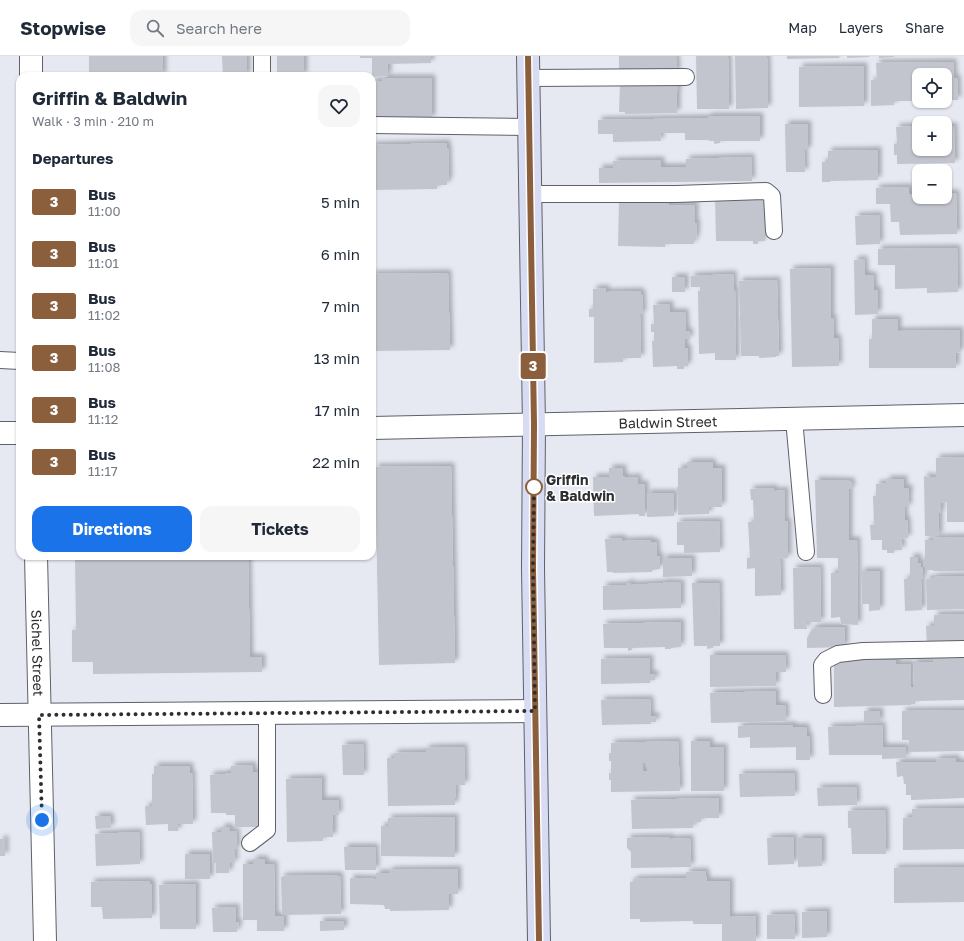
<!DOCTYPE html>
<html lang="en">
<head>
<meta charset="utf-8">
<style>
  body { margin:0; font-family:"Golos Text",sans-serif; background:#f6f6f7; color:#1f2937; height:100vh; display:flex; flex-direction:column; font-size:15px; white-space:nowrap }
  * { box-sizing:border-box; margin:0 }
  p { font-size:13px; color:#747a83 }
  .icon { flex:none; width:22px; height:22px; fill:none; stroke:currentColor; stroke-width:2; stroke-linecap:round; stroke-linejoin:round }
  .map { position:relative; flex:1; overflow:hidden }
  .panel { position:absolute; left:16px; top:16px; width:360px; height:488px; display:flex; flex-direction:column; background:#fff; border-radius:12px; box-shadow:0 1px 3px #0004 }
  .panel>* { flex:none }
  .badge { padding:0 8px; border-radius:3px; font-size:14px; line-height:26px }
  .buttons { position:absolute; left:912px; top:12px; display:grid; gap:8px }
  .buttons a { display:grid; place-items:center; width:40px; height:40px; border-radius:8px; background:#fff; box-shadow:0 1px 3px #0004; font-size:20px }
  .you { position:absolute; width:20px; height:20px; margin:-10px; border:3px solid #fff; border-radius:50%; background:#1a73e8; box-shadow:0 0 0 6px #1a73e833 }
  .map>.badge { position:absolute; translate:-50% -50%; box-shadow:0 0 0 2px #fff }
  h2 { padding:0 16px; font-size:15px; line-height:36px }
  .round { display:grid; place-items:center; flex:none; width:42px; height:42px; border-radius:12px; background:#f6f6f7 }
  .head { display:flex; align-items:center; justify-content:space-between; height:68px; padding:0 16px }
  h1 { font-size:19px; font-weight:700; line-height:30px }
  .action { display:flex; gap:8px; margin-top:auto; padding:8px 16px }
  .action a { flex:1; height:46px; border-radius:12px; background:#1a73e8; color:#fff; font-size:16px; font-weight:700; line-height:46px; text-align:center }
  .action a+a { background:#f6f6f7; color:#1f2937 }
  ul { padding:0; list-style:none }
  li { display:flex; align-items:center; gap:12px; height:52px; padding:0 16px }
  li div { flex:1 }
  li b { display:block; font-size:15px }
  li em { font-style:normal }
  li .badge { min-width:44px; font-weight:700; text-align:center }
  header { display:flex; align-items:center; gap:24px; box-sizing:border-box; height:56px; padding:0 20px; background:#fff; border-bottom:1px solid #e0e1e3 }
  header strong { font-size:19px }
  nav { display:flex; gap:22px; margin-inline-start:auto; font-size:14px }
  .search { width:280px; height:36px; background:#f6f6f7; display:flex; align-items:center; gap:10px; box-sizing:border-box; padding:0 14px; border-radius:12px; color:#747a83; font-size:15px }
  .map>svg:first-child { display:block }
</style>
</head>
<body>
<header>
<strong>Stopwise</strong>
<div class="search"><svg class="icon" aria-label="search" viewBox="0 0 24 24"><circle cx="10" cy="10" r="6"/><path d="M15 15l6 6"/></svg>Search here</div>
<nav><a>Map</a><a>Layers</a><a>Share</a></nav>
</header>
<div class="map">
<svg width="964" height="885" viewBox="0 0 964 885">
  <defs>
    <filter id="shadow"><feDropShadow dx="3.5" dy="-3.5" stdDeviation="2" flood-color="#0004"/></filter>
  </defs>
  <rect width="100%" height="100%" fill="#e6e9f2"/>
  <g fill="#c3c5ce" fill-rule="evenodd" filter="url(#shadow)">
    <rect x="89" y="0" width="74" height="20"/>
    <path d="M222 0H247V20H223Z"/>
    <rect x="277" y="0" width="27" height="20"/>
    <path d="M360 0H431V7L388 8V20L372 21V2H360Z"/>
    <path d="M619 0H676L677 17 619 18Z"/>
    <path d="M696 0H728L729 53H697Z"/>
    <path d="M735 0H767L768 52 736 53Z"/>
    <path d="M787 0H839L840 2 787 3Z"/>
    <path d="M847 0H869V1L847 2Z"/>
    <path d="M879 0H894V1L879 2Z"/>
    <path d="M953 6 954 22H957L958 44H945V19H919V45H894V49L871 50V24H877L876 7Z"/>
    <path d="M864 10V50L799 51V11Z"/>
    <path d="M382 22H432V63L372 61V25H382Z"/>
    <path d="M620 27 678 29V35H677V57L625 58V56H619Z"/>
    <path d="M708 60H760V85H720V87L714 88V85H709V84H685V77H660L661 85 613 86V78H598V64L708 62Z"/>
    <path d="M785 68H808V94H804L805 116H786Z"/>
    <path d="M919 70V93H945V70H954L955 107 897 108V99H894V88L897 87 896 71Z"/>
    <path d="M447 87V92H448L449 125H447V129H437V133L372 134V89Z"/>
    <path d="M878 94V124L830 125V126H822V106H828V95Z"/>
    <path d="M751 101 752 125 599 127V112H613V105L661 104V111H686V103Z"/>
    <path d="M909 131V138H919V141H945V137H956L957 178 900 179 899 166H891L890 148H876V132Z"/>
    <path d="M715 140 764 143 765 153H768V160H765V185H758V188H753V185H716Z"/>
    <path d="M619 146H669V149H695V167H697L696 183H694V188H665V191L618 190Z"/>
    <path d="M879 159 880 188 856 189 855 160Z"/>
    <path d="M957 192 958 236 927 237V232L895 233V209H878V193Z"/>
    <path d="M864 203 865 219H873L874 234H878V258L855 259 854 204Z"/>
    <path d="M831 212V262H833L834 282H838L839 310 792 311 790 213Z"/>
    <path d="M448 217 450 294 372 295V218Z"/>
    <path d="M733 218 734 234H735L736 304H715V297L699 298 698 235H700V231H691V220Z"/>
    <rect x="672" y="221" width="13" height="15"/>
    <path d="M777 224 779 300H776V301L759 302V300H741L739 225Z"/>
    <path d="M606 232V236L640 235 641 238H642L643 258H640L641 302H623V306L594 307V261H589V253H593V233Z"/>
    <path d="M670 248V256H685L686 275H689L690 283H685V292H688V310H684V313H677V310L653 311 652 285H654V276H651V268H654L653 249Z"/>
    <path d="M872 263H898V275L960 274V296L956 297V312H869V283H872Z"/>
    <path d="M964 401V466H947V446L941 447V457H939V480H925L924 420 936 422V402Z"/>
    <path d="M687 406H712L713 412H722V451H709V458L678 459 677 431H678V412H687Z"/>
    <path d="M451 410 455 607 379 609 375 411Z"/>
    <path d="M609 412H623V420H625V422L638 421V428H645V460H639V458L594 460 593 421H609Z"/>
    <path d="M886 423H904V432H909V442L908 443 909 451H904L905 464H907L908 482 901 483 902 494H894V497H887V494H882V484H871L870 469H874L873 440H876V428L887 427Z"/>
    <path d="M815 424 851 425 852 433H849V484H857L858 569 841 568 840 561 831 562V517H838V502H817Z"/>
    <path d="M774 432V435L785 434V466L788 465V502L780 503 781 539 755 540V512L747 513V502H750L748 466H754L753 444H751L750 433Z"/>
    <path d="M647 437H674V460L647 461Z"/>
    <path d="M719 465 720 496 684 497V489H677V466Z"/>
    <path d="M964 481V515H933V514H925V511H923V503H925V484H933V482Z"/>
    <path d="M622 482V485L651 484V486H656L657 500H660V513L652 514V516L613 517V516H607L605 483Z"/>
    <path d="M75 500H248L250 601H262V616L93 618V606H72V574H76Z"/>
    <path d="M910 501H918V507H921V511H923V522L921 523 922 554 905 555 904 523H910Z"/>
    <path d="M663 502H692V520L663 521Z"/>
    <path d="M820 511 821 566H806L807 573H794L793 512Z"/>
    <path d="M861 515H880V554L869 555V548H862Z"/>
    <path d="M964 520V553L927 554 926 523 934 522V521Z"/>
    <path d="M663 526 681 527V552L603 554V530L626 529V527H631V529L664 527Z"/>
    <path d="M692 527H719L720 590H713V592L707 593V590H694Z"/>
    <path d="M964 558V592L927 590 926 570H934V559Z"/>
    <path d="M681 566V591L671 592V593H665V591L632 592V594L628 595V592H604L603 568Z"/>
    <path d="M817 571H845V591L807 592V582L812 573Z"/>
    <path d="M710 599H785L786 616H776V630L710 631Z"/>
    <path d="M879 599 880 604H896V608H911V631H914L913 606H933V603L964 602V644L915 645V648H911V649L834 651V605L860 604V600Z"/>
    <path d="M650 602V618H655V624H650V627L601 628V603Z"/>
    <path d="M776 635V649H785L786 665 711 667 710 637Z"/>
    <path d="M650 643 651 660H656V666H651V668L602 669 601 644Z"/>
    <path d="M964 654V695L909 696V684H902V655Z"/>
    <rect x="864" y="655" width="16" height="11"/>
    <path d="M793 669V671H806L807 680H809L810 704H796V691L750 692V681L738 682V670Z"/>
    <path d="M882 669 883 691H906V702L882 703V699H829L828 671Z"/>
    <path d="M678 685 680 735 611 736V724H609V717H611V705H609V697H611V687ZM643 707H647V715H643Z"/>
    <path d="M691 685H710V691H724V735H691Z"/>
    <path d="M363 688 364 719H343L342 689Z"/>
    <path d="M464 691 465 729H455L456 740 455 742V749L388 750 387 702H394V697L426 696V692Z"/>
    <path d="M956 702V706H964V742L911 744V739H906V728H904L903 720 897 721 896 706H936V703Z"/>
    <path d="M253 709V717L258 716 259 771H235V759H226V757H211L210 719 225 718V717H231V710Z"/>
    <path d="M154 710H190V718L192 717 193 768H178V775H168V768L146 769 145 750H152V718H154Z"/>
    <path d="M794 717 795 740 740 741 739 718Z"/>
    <path d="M322 722V744H338L339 759H333V781H323V785L287 786 286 723Z"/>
    <path d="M856 731 857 749 818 750 817 732Z"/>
    <path d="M719 742V762H701V766L693 767V772L632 773 631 744Z"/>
    <path d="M964 752V793L903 794V762L912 761V753Z"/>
    <path d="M885 754 886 798H852L851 772H848V755Z"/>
    <path d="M95 760H110L111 772 96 773Z"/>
    <path d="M455 761V801L381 800V770H388V762Z"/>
    <path d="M221 771H230V776L236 775 237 793H234L235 807H230L229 817H216V807H213L212 776H221Z"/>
    <path d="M139 776 140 808 96 810 95 778Z"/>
    <path d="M670 781V783L690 782 691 811 631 812V796L627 792V782Z"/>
    <path d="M794 781V808L768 809 767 782Z"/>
    <path d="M798 782H822V810L798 811Z"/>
    <rect x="0" y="783" width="5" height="17"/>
    <path d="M344 791H375L376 814H345Z"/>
    <rect x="185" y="798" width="25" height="25"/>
    <path d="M253 803H265V808H274L275 860H284V875H257V864H243V808H253Z"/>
    <path d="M964 811V846L894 847V812Z"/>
    <path d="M458 813V838H449V854L390 855V853H385L384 849 350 848V822L376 823V817H389V814Z"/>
    <path d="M705 815 707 825H730V861L756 860V885H722V868H693V865L640 866V863H630V826L634 825V823L686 822V816Z"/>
    <path d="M338 819V820H340L341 858 282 859 281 821H283V820Z"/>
    <path d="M150 825V828H152V862L103 863 102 851H91V826Z"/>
    <path d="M196 828V873H160L159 829Z"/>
    <path d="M236 851V866H239L237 876H213L212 852Z"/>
    <path d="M827 855V881L802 882V856Z"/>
    <path d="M794 858 795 883H767V859Z"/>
    <path d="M320 865H344V874L320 875Z"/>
  </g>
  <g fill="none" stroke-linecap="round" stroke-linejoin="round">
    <g stroke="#5f6169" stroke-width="18">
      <g id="lane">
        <path d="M262 0V20"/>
        <path d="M529 22 686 21"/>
        <path d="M372 69 529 71"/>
        <path d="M530 138H676L766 135 772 140 774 175"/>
        <path d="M0 304 20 305"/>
        <path d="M794 363 806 496"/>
        <path d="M823 639 822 609 826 604 838 598 863 595 964 593"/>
        <path d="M250 787 267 774V657"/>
      </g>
    </g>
    <g stroke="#5f6169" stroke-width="24">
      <g id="street">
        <path d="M31 0V20"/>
        <path id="s1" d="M372 372 964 359"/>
        <path d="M0 377H20"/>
        <path id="s2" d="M36 500 45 885"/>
        <path d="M0 659 535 655"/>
      </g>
    </g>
    <g stroke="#5f6169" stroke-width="24">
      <path id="secondary" d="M528 0 534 369 533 512 539 885"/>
    </g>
    <use href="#lane" stroke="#fff" stroke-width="16"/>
    <use href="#street" stroke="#fff" stroke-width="22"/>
    <use href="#secondary" stroke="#d7dcf2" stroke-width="22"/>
  </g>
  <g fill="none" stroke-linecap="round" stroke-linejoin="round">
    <g stroke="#fff" stroke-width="9">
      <path id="line" d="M528 0 534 368 533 512 539 885"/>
    </g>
    <use href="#line" stroke="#8b5e3c" stroke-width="6"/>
    <path stroke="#2d2e32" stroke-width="4" stroke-dasharray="0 7.2" d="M42 764 39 659 535 655 533 512 534 431"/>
  </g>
  <circle fill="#fff" stroke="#8b5e3c" stroke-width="2" cx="534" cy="431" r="8"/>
  <g text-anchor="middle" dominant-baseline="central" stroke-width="3" stroke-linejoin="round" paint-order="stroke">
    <g font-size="14" fill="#2d2e32" stroke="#fff">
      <text stroke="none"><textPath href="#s1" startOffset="296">Baldwin Street</textPath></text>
      <text stroke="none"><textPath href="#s2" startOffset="97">Sichel Street</textPath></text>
    </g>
    <g font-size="14" font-weight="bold" fill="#2d2e32" stroke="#fff" text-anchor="start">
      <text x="546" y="423">Griffin<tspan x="546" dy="16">&amp; Baldwin</tspan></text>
    </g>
  </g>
</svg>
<div class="buttons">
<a><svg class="icon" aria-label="locate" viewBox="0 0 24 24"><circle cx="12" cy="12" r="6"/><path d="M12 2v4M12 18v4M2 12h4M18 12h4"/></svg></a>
<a>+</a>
<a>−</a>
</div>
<div class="you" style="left:42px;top:764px"></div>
<b class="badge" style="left:533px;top:310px;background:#8b5e3c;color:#fff">3</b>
<section class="panel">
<div class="head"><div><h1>Griffin &amp; Baldwin</h1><p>Walk · 3 min · 210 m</p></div><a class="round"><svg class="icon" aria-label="heart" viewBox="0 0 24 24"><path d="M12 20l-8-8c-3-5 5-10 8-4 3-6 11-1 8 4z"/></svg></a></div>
<h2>Departures</h2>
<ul>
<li><span class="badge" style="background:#8b5e3c;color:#fff">3</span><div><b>Bus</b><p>11:00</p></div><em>5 min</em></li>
<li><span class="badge" style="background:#8b5e3c;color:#fff">3</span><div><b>Bus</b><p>11:01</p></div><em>6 min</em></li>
<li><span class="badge" style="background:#8b5e3c;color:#fff">3</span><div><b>Bus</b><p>11:02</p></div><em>7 min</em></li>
<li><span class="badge" style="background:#8b5e3c;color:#fff">3</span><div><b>Bus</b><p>11:08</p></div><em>13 min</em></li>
<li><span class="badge" style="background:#8b5e3c;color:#fff">3</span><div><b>Bus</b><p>11:12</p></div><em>17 min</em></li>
<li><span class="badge" style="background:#8b5e3c;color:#fff">3</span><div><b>Bus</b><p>11:17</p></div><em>22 min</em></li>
</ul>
<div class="action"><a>Directions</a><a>Tickets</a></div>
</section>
</div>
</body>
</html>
